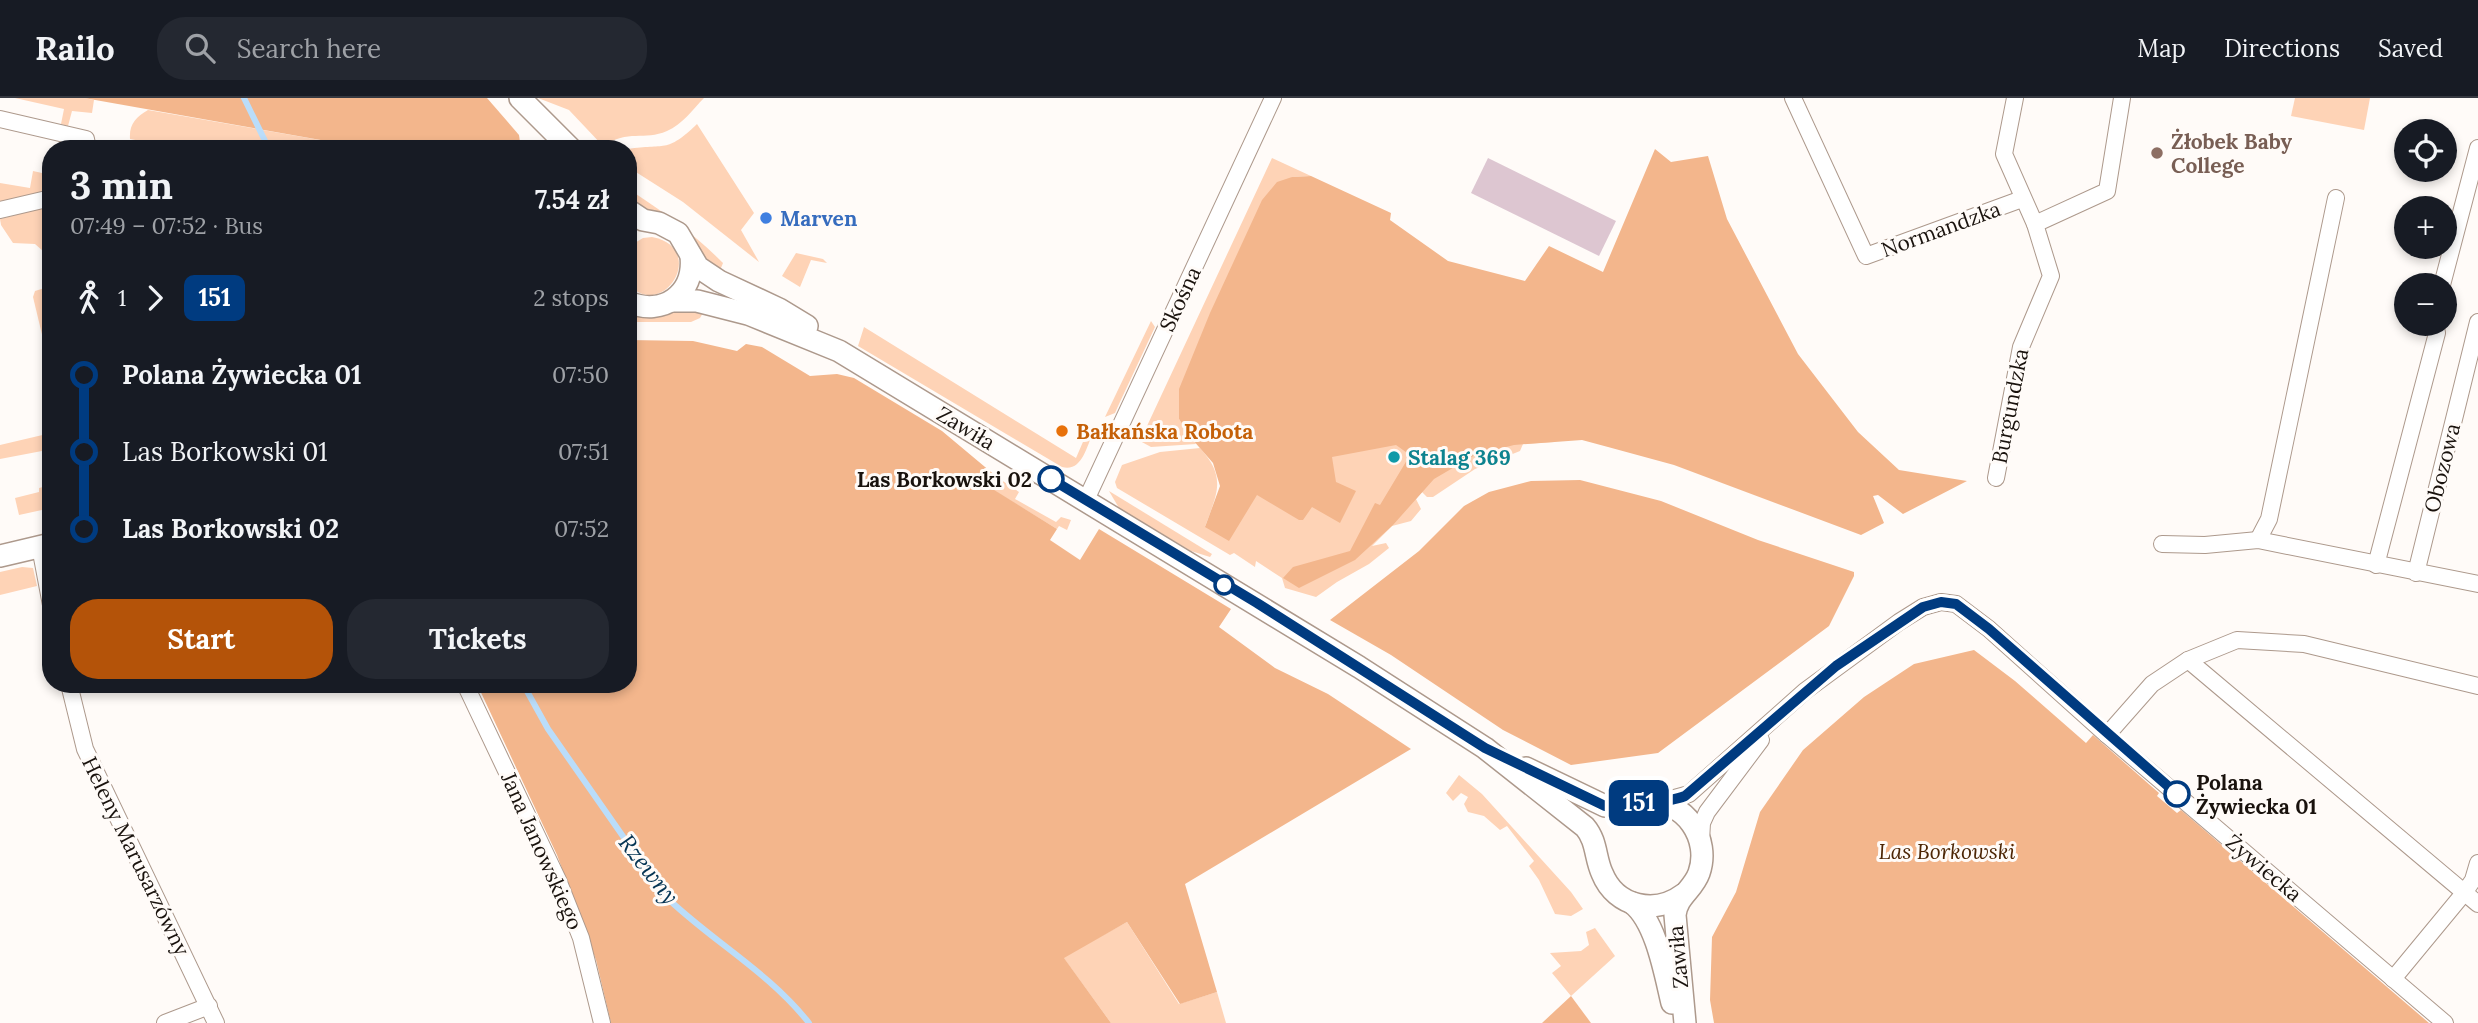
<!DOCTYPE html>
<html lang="en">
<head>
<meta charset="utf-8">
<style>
  body { margin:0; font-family:Lora,serif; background:#242831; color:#f1f3f6; height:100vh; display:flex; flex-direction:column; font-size:26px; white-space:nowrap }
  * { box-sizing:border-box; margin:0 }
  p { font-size:23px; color:#9ea1a6 }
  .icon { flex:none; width:38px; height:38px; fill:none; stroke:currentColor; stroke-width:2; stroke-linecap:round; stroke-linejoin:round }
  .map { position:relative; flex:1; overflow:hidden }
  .sheet { position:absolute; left:42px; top:42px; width:595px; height:553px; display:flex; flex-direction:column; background:#171b24; border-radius:28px; box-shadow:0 4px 10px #0003 }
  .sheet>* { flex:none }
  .badge { padding:0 14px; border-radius:10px; font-size:24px; line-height:46px }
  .tools { position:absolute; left:2394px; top:21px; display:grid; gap:14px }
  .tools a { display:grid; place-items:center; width:63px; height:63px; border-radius:50%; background:#171b24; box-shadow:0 4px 10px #0003; font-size:35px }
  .map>.badge { position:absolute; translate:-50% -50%; box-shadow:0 0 0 4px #fff }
  .legs { display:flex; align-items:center; gap:10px; height:77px; padding:0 28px; font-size:23px }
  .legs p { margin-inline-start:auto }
  .summary { display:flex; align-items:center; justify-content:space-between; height:119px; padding:0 28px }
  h1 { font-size:38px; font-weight:700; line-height:52px }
  .primary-button { display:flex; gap:14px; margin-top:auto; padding:14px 28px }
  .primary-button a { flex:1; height:80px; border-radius:28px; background:#b45309; color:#fff; font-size:28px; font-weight:700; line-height:80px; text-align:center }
  .primary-button a+a { background:#242831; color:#f1f3f6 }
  ul { padding:0 28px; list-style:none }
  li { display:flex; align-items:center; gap:24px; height:77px; font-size:26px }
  li i { display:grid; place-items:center; width:10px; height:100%; margin:0 9px; background:currentColor }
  li i::after { content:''; width:18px; height:18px; margin:-9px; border:5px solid; border-radius:50%; background:#171b24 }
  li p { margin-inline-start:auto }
  li:first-child i { background:linear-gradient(#0000 50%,currentColor 0) }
  li:last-child i { background:linear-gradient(currentColor 50%,#0000 0) }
  header { display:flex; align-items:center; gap:42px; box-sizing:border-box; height:98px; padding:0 35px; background:#171b24; border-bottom:2px solid #363941 }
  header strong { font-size:33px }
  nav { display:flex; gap:38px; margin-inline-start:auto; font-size:24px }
  .search { width:490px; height:63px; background:#242831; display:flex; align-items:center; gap:18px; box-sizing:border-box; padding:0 24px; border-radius:28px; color:#9ea1a6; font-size:26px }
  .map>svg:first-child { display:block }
</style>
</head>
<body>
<header>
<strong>Railo</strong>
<div class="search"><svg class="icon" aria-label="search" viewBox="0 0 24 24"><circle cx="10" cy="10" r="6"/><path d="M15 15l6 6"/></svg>Search here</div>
<nav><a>Map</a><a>Directions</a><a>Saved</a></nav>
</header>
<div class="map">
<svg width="2478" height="925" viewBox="0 0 2478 925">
  <rect width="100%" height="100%" fill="#fffbf8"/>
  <g fill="#fed3b6">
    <path d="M15 0H84L94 2 92 15 72 13 68 28 61 26 64 11Z"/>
    <path d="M538 0H704C693 11 682 27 667 33 644 43 628 31 603 48L569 12Z"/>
    <path d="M2295 0H2370L2364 32 2291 18Z"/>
    <path d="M148 12 366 50 376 51H183L130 41C129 26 136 19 148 12Z"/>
    <path d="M697 26 754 115 741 132 759 164 683 104 628 69V51C665 45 666 56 697 26Z"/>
    <path d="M1272 60 1311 78 1292 79 1179 321 1196 346 1151 349 1140 343Z"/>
    <path d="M33 73 51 77V92L0 104V85L30 90Z"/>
    <path d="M636 96C668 117 696 138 723 165L719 175 628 102Z"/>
    <path d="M51 108V160L35 146 13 145 1 127 0 121Z"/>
    <path d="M652 139C709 150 663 225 628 186V149L643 140Z"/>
    <path d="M796 155 823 161 827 165 811 162 800 189 782 178Z"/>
    <path d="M51 188V274L33 199 35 193Z"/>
    <path d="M705 211 700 220 691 224H628V213Z"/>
    <path d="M1151 223 1155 229 1119 306 1115 315 1105 319Z"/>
    <path d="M864 229 1076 360 1089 330 1093 335C1086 350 1082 374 1062 369L858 248Z"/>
    <path d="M1282 326 1554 344 1523 346 1520 353 1475 371 1433 399H1427L1422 394 1416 401 1421 411 1411 423 1392 428 1372 448 1386 445 1389 450 1369 466 1337 484 1316 499 1285 490 1282 480 1256 463 1255 469 1234 455 1230 457 1117 390 1115 384 1122 367 1160 354 1200 350C1227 380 1217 395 1205 429Z"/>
    <path d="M51 335V368L46 369 42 353 0 361V347Z"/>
    <path d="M997 379 1019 394 1015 401 1056 424 1061 419 1071 422 1067 432 1059 428 1057 431 990 390Z"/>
    <path d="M51 387V410L19 417 15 400 39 394V390Z"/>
    <path d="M1109 393 1212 456 1210 459 1191 453 1119 410Z"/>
    <path d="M22 469 33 470 37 488 0 497V474Z"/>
    <path d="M1459 677 1482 696 1571 794 1583 811 1571 818 1555 816 1539 782 1529 768 1534 763 1507 728 1500 732 1484 718 1468 714 1464 706 1468 699 1461 695 1453 703 1446 695Z"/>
    <path d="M1127 824 1179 906 1217 894 1226 925H1111L1063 859Z"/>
    <path d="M1595 830 1615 858 1571 898 1552 875 1561 868 1550 855 1581 853 1589 847 1586 834Z"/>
  </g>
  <g fill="#f3b68c">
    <path d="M84 0H487L519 37 521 51 366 50Z"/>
    <path d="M1655 51 1671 64 1708 58 1727 121 1798 256 1858 334 1899 372 1967 383 1903 416 1878 397 1873 398 1884 425 1861 437 1674 367 1608 349 1582 342 1514 347 1475 357 1434 381 1393 427 1355 462 1299 490 1283 480 1293 469 1350 453 1375 405 1380 407 1410 357 1396 347 1332 359 1336 384 1356 393 1340 425 1312 409 1303 422H1299L1257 397 1229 443 1205 429 1220 388 1213 365 1192 341 1179 321V291L1210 215 1262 102 1277 84 1292 79 1311 78 1391 115 1390 122 1448 163 1525 183 1549 148 1603 174Z"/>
    <path d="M628 242 693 243 737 253 746 246 762 249 810 278 837 276 854 280 942 333 997 379 991 390 1057 431 1050 442 1080 462 1099 431 1231 511 1219 529 1275 570 1328 596 1411 651 1185 786 1217 894 1180 906 1127 824 1064 860 1111 925H611L596 862 557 757 477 586H628Z"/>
    <path d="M1580 382 1661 403 1758 442 1854 474V478L1829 528 1658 655 1571 667 1503 632 1391 557 1330 522 1419 453 1464 408 1489 394 1531 383Z"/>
    <path d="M1974 552 2015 583 2086 645 2093 637 2159 695 2157 698 2177 715 2181 712 2429 925H1714L1710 902 1712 839 1736 794 1760 714 1803 652 1864 599 1914 566Z"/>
    <path d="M1571 898 1591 925H1542Z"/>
  </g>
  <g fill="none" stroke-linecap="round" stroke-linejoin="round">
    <g stroke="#baddfa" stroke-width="6">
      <path d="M244 0 269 51"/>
      <path d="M523 586 548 631 664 797C710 842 768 873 809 925"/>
    </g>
  </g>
  <path fill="#ddc6d1" d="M1488 60 1616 123 1599 158 1471 95Z"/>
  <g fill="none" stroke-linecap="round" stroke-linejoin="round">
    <g stroke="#ad998c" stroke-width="18">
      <g id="minor">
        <path d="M1793 0 1866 158 2022 101"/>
        <path d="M0 21 86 41 88 51"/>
        <path d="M0 112 51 100"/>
        <path d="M2035 126 2107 93 2122 0"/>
        <path d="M2442 187 2478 50"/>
        <path d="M1996 380 2021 249 2051 178 2035 126 2004 56 2015 0"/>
        <path d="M1086 402 1273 0"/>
        <path d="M2258 442 2269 421 2336 100"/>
        <path d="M2162 446 2205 447 2258 442 2478 486"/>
        <path d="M40 449 51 507"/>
        <path d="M2376 467 2437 235 2435 226"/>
        <path d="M2416 475 2478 224"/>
        <path d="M2188 562 2478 806"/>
        <path d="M69 586 85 651 216 925"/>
        <path d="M465 586 558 782 581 840 602 925"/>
        <path d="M2107 637 2152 586 2188 562 2237 542 2304 546 2478 588"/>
        <path d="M1660 704 1689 696 1805 593 1899 524 1923 509 1941 504 1956 506 1989 531 2107 637 2445 925"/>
        <path d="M1701 743 1702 725 1707 714 1761 642"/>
        <path d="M2393 881 2464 795 2473 782 2478 765"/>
        <path d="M165 925 209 908"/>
      </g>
    </g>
    <g stroke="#ad998c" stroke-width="24">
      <g id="tertiary">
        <path d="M520 0 571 51"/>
        <path d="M628 112 643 122 659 125 678 135 698 169 719 183 779 211 807 228"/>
        <path d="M673 203H697L748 216 839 253 1359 569 1485 650 1585 729C1597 743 1595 760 1602 775 1616 810 1656 817 1684 796"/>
        <path d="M628 204C663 219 695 196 691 158"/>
        <path d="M0 458 51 446"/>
        <path d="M1526 670 1605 708C1620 711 1633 704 1648 704 1685 702 1711 741 1699 775 1693 792 1677 798 1675 817L1685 925"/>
        <path d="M1632 805C1656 823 1665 876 1672 905"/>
      </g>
    </g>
    <use href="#minor" stroke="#fff" stroke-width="16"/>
    <use href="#tertiary" stroke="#fff" stroke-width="21"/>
  </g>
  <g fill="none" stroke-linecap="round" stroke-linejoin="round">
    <g stroke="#fff" stroke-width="16">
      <path id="line-1" d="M1051 381 1257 505 1485 650 1605 708C1620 710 1670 704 1685 698L1836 568 1923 509 1941 504 1956 506 1989 531 2177 696"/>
    </g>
    <use href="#line-1" stroke="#003b80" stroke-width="10"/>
  </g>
  <circle fill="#8d6e63" stroke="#fffbf8" stroke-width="2.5" cx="2157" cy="55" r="7"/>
  <circle fill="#3f7fe0" stroke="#fffbf8" stroke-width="2.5" cx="766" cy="120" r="7"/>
  <circle fill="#e8710a" stroke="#fffbf8" stroke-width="2.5" cx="1062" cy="333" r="7"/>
  <circle fill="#0f9aa8" stroke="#fffbf8" stroke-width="2.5" cx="1394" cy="359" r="7"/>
  <g fill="#fff" stroke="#003b80" stroke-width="3.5">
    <circle cx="1051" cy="381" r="12"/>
    <circle cx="1224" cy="487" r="9"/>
    <circle cx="2177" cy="696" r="12"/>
  </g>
  <g text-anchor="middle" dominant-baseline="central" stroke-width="6" stroke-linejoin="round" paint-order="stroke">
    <g font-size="21" font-weight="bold" fill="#785e54" stroke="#fffbf8" text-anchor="start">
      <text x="2171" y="43">Żłobek Baby<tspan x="2171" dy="24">College</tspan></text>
    </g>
    <g font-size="21" font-weight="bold" fill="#366cbe" stroke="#fffbf8" text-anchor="start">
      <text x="780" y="120">Marven</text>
    </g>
    <g font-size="21" fill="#19120d" stroke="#fffbf8">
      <text transform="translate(1941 131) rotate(-20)">Normandzka</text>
      <text transform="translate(1180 201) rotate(-65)">Skośna</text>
      <text transform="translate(2010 308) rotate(-79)">Burgundzka</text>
      <text transform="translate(966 330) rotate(31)">Zawiła</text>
      <text transform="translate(2442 370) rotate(-76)">Obozowa</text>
      <text transform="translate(542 753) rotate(66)">Jana Janowskiego</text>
      <text transform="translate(136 758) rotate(64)">Heleny Marusarzówny</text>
      <text transform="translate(2264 770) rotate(40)">Żywiecka</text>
      <text transform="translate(1678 859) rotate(-95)">Zawiła</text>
    </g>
    <g font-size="21" font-weight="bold" fill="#c56008" stroke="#fffbf8" text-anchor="start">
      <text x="1076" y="333">Bałkańska Robota</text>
    </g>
    <g font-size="21" font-weight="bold" fill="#0d838f" stroke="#fffbf8" text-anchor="start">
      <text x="1408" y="359">Stalag 369</text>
    </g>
    <g font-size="21" font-weight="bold" fill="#19120d" stroke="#fffbf8" text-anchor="end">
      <text x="1032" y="381">Las Borkowski 02</text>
      <text x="2196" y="684" text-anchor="start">Polana<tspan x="2196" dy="24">Żywiecka 01</tspan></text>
    </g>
    <g font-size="21" font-style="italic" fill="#4c2504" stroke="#fffbf8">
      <text x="1947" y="753">Las Borkowski</text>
    </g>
    <g font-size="23" font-style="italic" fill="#053453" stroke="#fffbf8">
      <text transform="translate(649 771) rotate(52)">Rzewny</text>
    </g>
  </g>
</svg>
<div class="tools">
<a><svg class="icon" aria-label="locate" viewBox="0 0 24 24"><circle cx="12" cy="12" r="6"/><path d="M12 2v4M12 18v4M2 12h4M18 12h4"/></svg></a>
<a>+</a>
<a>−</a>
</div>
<b class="badge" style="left:1639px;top:705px;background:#003b80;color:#fff">151</b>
<section class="sheet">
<div class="summary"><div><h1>3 min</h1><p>07:49 – 07:52 · Bus</p></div><b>7.54 zł</b></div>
<div class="legs"><svg class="icon" aria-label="walk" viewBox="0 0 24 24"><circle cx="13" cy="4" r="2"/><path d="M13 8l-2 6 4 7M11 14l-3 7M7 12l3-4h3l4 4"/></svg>1<svg class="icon" aria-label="forward" viewBox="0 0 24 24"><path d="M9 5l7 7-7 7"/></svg><b class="badge" style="background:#003b80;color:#fff">151</b><p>2 stops</p></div>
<ul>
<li><i style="color:#003b80"></i><b>Polana Żywiecka 01</b><p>07:50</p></li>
<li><i style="color:#003b80"></i><span>Las Borkowski 01</span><p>07:51</p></li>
<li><i style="color:#003b80"></i><b>Las Borkowski 02</b><p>07:52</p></li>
</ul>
<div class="primary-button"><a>Start</a><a>Tickets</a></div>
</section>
</div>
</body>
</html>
